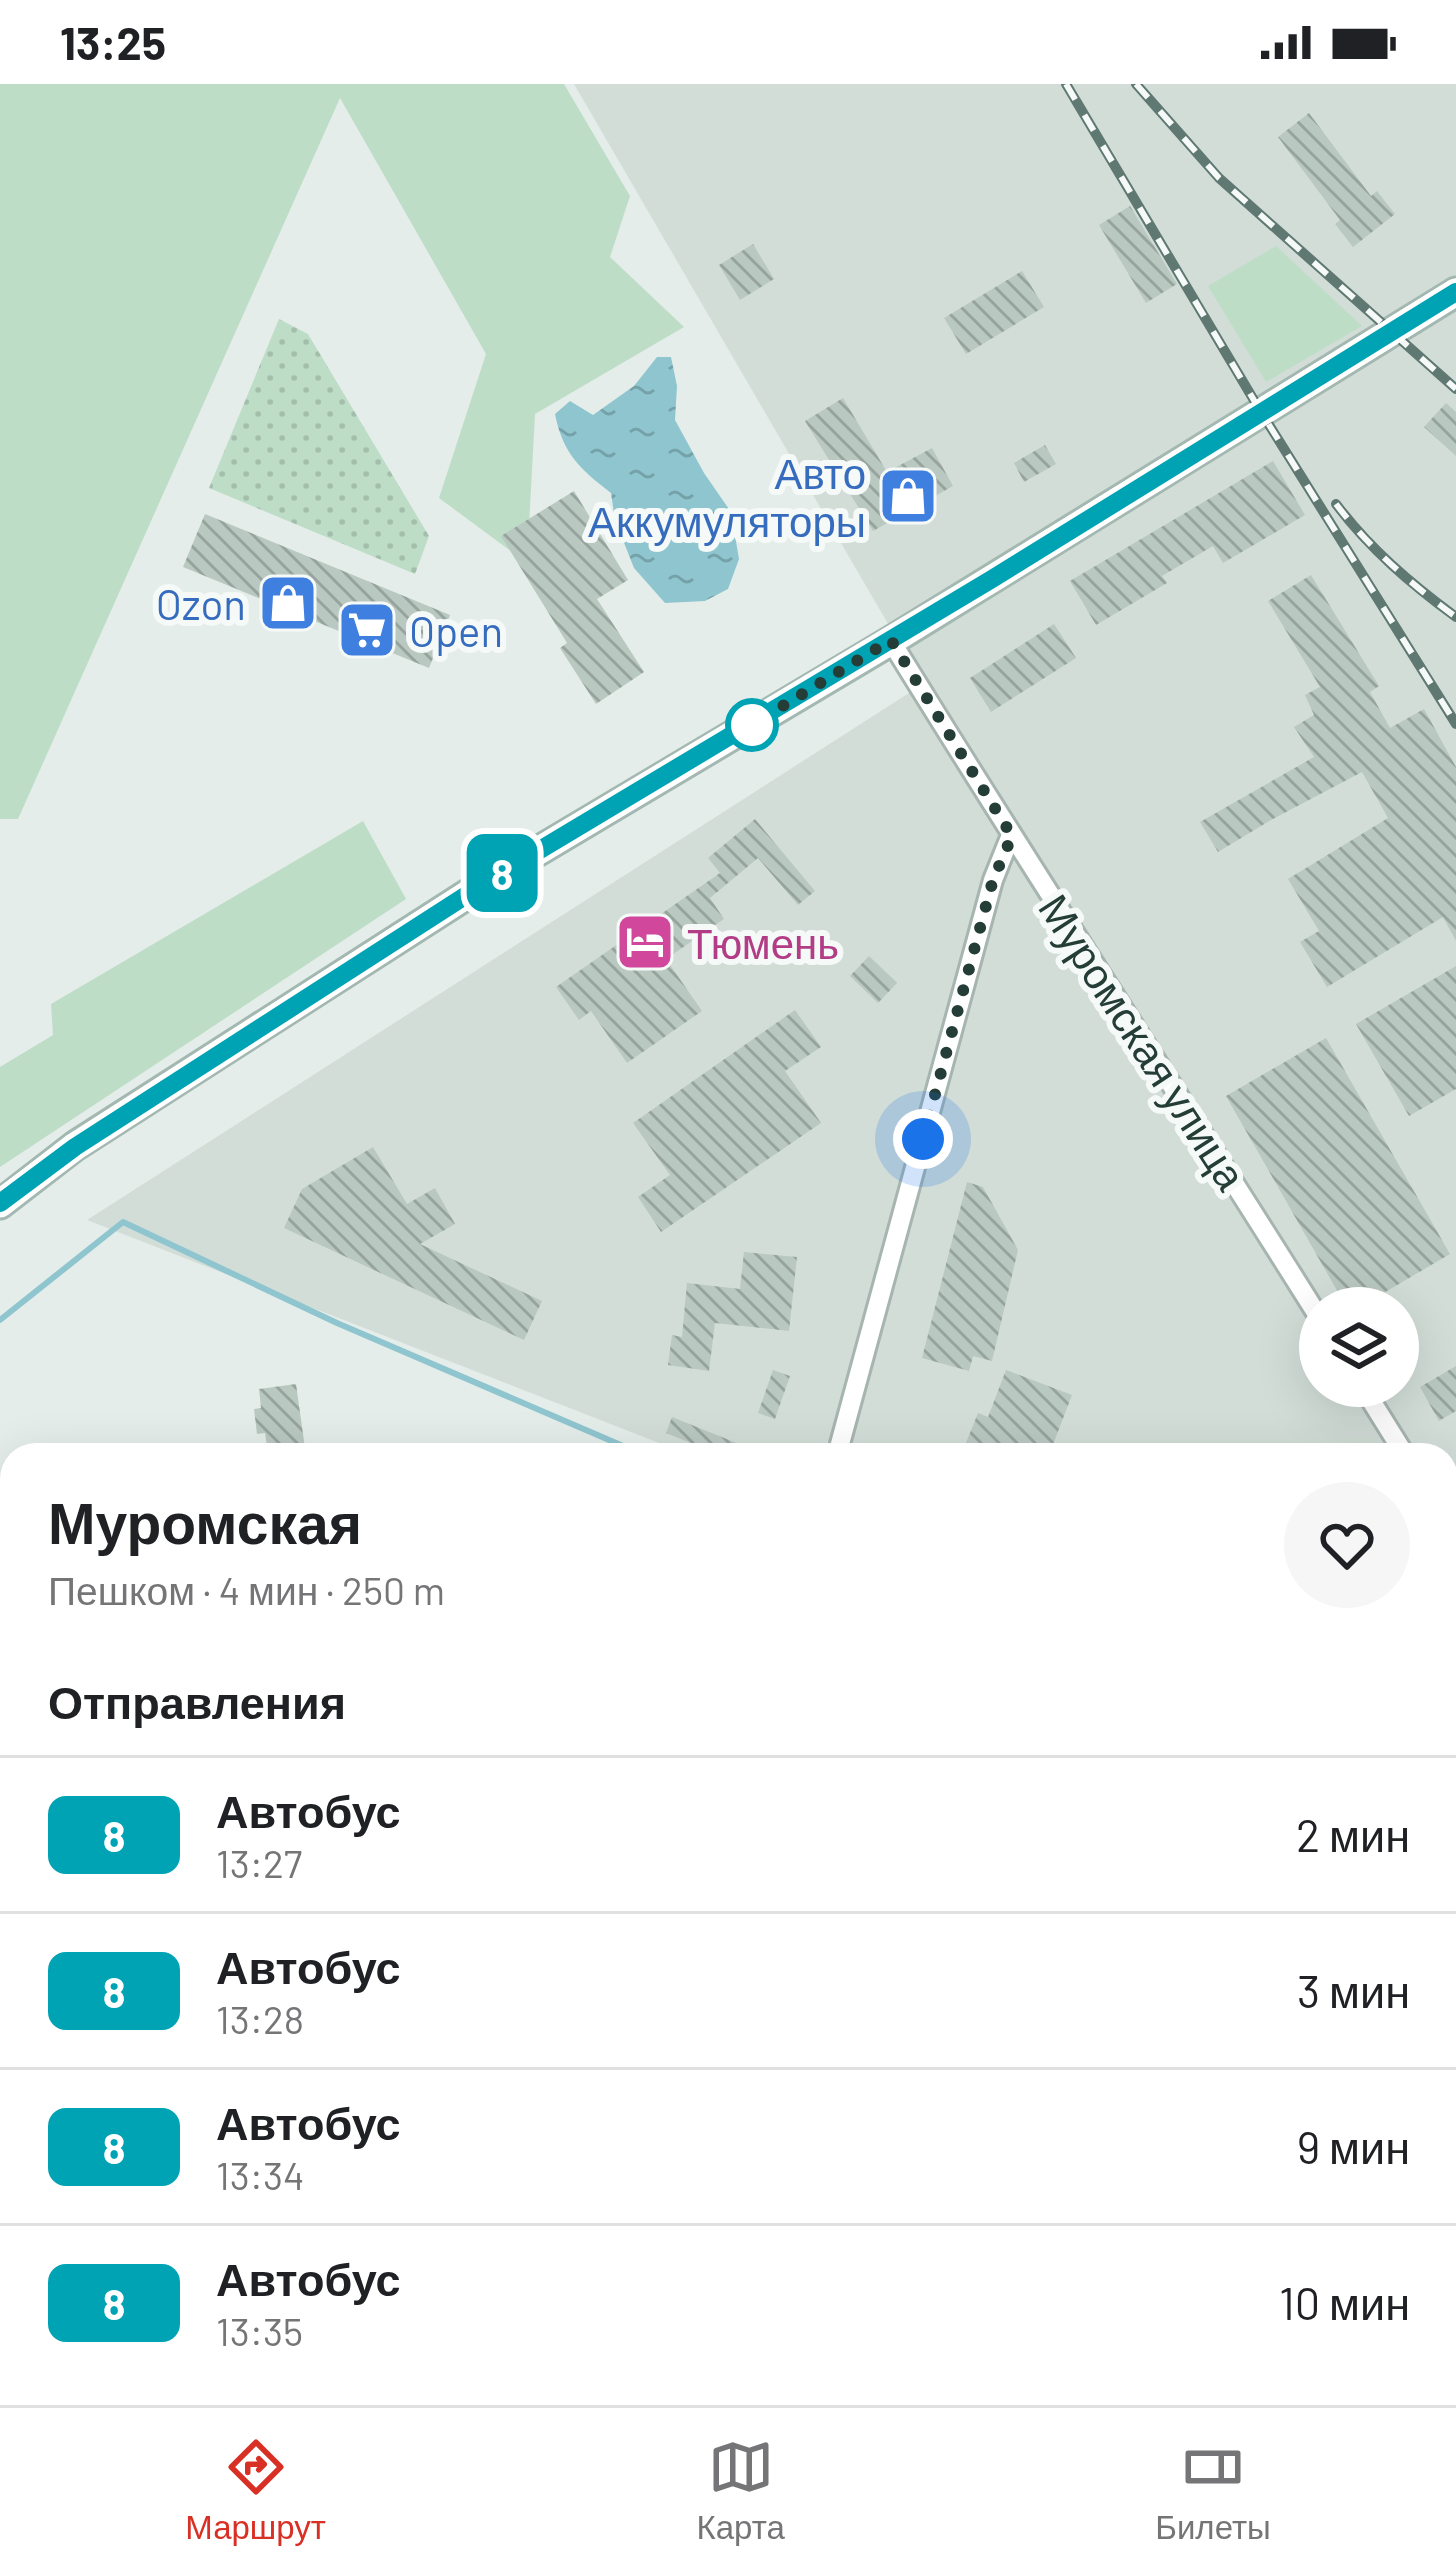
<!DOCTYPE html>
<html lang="ru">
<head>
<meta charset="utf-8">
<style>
  body { margin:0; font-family:Barlow,sans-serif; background:#f6f6f6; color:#202124; height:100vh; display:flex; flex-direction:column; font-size:45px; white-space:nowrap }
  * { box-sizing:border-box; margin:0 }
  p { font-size:39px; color:#757577 }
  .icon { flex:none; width:66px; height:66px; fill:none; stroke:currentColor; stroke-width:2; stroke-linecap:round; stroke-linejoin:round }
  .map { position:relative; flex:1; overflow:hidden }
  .panel { position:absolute; left:0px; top:1359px; width:1458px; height:963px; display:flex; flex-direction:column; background:#fff; border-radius:36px 36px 0 0; box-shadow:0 12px 48px #0002 }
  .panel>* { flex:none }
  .badge { padding:0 24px; border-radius:18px; font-size:42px; line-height:78px }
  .buttons { position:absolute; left:1299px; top:1203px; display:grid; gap:24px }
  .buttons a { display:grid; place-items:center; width:120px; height:120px; border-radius:50%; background:#fff; box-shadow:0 12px 48px #0002; font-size:60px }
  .you { position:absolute; width:60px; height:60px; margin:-30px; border:9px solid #fff; border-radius:50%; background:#1a73e8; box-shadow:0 0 0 18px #1a73e833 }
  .map>.badge { position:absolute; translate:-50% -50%; box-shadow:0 0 0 6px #fff }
  h2 { padding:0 48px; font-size:45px; line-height:108px }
  .round { display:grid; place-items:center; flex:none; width:126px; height:126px; border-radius:63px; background:#f6f6f6 }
  .head { display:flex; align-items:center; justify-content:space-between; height:204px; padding:0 48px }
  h1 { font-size:57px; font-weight:700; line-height:90px }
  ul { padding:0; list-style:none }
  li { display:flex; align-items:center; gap:36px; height:156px; padding:0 48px; border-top:3px solid #e0e0e0 }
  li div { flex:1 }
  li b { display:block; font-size:45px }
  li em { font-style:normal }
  li .badge { min-width:132px; font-weight:700; text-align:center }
  .status { display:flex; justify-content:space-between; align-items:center; height:84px; padding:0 60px; background:#fff; direction:ltr }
  .status svg { height:33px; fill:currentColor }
  .tabs { display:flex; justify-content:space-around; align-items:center; height:168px; border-top:3px solid #e0e0e0; background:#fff; font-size:33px; color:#757577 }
  .tabs a { display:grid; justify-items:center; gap:6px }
  .tabs .on { color:#d93025 }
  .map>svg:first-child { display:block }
</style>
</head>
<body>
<div class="status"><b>13:25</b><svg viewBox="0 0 49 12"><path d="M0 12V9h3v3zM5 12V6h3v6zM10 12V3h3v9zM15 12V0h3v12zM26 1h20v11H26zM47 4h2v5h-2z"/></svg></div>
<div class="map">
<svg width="1456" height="2321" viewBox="0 0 1456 2321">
  <defs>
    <pattern id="park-dots" width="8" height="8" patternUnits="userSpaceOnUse" patternTransform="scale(3)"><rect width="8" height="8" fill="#beddc7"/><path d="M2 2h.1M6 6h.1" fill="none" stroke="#a3bfac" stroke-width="1.8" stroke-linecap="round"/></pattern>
    <pattern id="water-ripples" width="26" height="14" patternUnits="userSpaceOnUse" patternTransform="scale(3)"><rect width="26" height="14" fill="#8fc5cf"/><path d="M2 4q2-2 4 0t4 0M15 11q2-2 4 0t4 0" fill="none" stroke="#75a1a9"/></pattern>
    <pattern id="building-back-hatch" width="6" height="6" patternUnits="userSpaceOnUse" patternTransform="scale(3)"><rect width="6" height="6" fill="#bac8c2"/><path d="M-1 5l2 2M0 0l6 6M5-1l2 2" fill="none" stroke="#97a49e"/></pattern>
  </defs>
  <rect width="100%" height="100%" fill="#e4ede9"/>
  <path fill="#d2ddd8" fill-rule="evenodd" d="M574 0H1456V1428L1446 1416V1371H690L87 1136 923 600ZM1320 1224H1398V1302H1320Z"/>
  <g fill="#beddc7">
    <path d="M0 0H564L630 112 610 173 684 243 535 330 527 479 439 414 486 270 340 14 18 735H0Z"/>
    <path d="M1276 162 1362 242 1266 298 1208 202Z"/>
    <path d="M363 737 406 815 0 1083V983L53 951 51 920Z"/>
  </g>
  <path fill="url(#park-dots)" d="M279 235 308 250 429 452 415 490 209 404Z"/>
  <path fill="url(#water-ripples)" d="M657 273H671L677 302 675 336 704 389 731 428 739 475 728 505 705 517 665 519 634 484 615 436 611 409C580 385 563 370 555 330L570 317 593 331 634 302Z"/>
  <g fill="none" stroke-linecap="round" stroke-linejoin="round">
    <path stroke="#8fc5cf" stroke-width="6" d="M0 1236 123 1138 337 1239 644 1371"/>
  </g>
  <g fill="url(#building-back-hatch)">
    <path d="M1309 29 1371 112 1377 107 1395 130 1353 163 1335 140 1340 136 1278 53Z"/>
    <path d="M1130 122 1177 200 1146 219 1099 141Z"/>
    <path d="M753 160 774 195 740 216 719 181Z"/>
    <path d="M1022 187 1044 223 966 270 944 234Z"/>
    <path d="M843 314 887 388 932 364 953 402 873 447 805 337Z"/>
    <path d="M1446 319 1456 328V372L1424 343Z"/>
    <path d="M1045 361 1056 380 1024 398 1014 379Z"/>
    <path d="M1273 377 1305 431 1223 479 1213 462 1162 492 1167 499 1096 541 1070 497Z"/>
    <path d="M574 407 628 496 597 515 644 588 596 620 560 564 567 559 501 452Z"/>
    <path d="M205 430 450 531 429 584 183 483Z"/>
    <path d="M1311 491 1379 602 1370 608 1390 644 1424 625 1456 683V857L1443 833 1327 903 1300 858 1319 847 1288 795 1388 734 1362 688 1271 736 1218 768 1200 738 1314 673 1294 643 1314 631 1305 611 1320 603 1268 517Z"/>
    <path d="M1054 540 1076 574 991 628 970 594Z"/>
    <path d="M755 735 815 807 798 821 758 774 710 814 724 835 666 875 702 927 627 979 591 927 579 936 556 903 720 789 708 774Z"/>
    <path d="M869 872 897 899 878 919 850 892Z"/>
    <path d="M1456 882V1005L1409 1032 1356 940Z"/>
    <path d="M795 926 821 963 785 987 821 1039 661 1148 638 1113 670 1091 633 1039Z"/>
    <path d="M1326 954 1450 1170 1358 1224H1347L1226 1012Z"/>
    <path d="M373 1063 407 1120 435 1104 455 1140 420 1160 542 1217 524 1256 284 1144 302 1105Z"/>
    <path d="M967 1098 983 1103 1018 1166 992 1277 973 1272 969 1287 922 1274Z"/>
    <path d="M744 1168 797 1173 789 1247 715 1239 709 1287 668 1281 672 1251 682 1253 687 1199 740 1205Z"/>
    <path d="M1456 1282V1327L1439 1337 1420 1303Z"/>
    <path d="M773 1286 790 1292 775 1335 758 1329Z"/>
    <path d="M1006 1286 1072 1311 1049 1371H961L978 1329 988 1333Z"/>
    <path d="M296 1300 305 1364 268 1369 265 1349 257 1350 254 1325 261 1324 259 1305Z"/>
    <path d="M672 1333 764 1370V1371H720L666 1349Z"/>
  </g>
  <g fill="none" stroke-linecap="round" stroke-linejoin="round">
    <g stroke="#a7b5b0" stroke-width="24">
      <g id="minor">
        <path d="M891 557C1031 785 1178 1008 1320 1235"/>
        <path d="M1362 1302 1405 1371"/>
        <path d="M837 1371 993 796 1011 751"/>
        <path d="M1446 1437V1448"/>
        <path d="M0 2145 12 2262"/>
        <path d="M17 2310 18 2321"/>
        <path d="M312 2310 313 2321"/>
        <path d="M782 2310V2321"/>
        <path d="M1058 2310 1060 2321"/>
        <path d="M1375 2310V2321"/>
      </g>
    </g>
    <g stroke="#a3b8b1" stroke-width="33">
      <path id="secondary" d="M0 1120 75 1062 493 794 891 557 1456 208"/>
    </g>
    <use href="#minor" stroke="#fff" stroke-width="18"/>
    <use href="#secondary" stroke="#fff" stroke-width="27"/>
    <g stroke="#5f7972" stroke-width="10">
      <g id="rail">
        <path d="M1066 0 1261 328 1456 640"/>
        <path d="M1136 0 1219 94 1456 305"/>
        <path d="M1336 420C1370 465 1411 500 1456 533"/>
      </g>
    </g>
    <use href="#rail" stroke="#f5f9f7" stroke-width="6" stroke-dasharray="18" stroke-linecap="butt"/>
  </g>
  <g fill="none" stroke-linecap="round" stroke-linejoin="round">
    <g stroke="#fff" stroke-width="27">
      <path id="line" d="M0 1119 75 1063 493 794 992 495 1456 208"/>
    </g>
    <use href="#line" stroke="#00a3b4" stroke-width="18"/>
    <path stroke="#243e37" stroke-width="12" stroke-dasharray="0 21.6" d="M752 641 740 648 891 556 1012 752 993 796 923 1055"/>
  </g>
  <defs>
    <g id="shop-square" transform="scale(3)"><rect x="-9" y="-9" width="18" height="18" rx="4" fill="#3f7fe0" stroke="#f5f9f7"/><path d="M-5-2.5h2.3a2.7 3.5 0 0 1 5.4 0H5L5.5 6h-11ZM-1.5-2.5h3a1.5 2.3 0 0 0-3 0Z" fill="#fff"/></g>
    <g id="supermarket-square" transform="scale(3)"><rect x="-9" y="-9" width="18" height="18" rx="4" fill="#3f7fe0" stroke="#f5f9f7"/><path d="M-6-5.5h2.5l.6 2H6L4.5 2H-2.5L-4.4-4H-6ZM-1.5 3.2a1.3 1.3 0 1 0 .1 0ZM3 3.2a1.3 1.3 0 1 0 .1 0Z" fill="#fff"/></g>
    <g id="hotel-square" transform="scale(3)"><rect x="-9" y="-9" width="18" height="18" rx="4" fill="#d1479c" stroke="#f5f9f7"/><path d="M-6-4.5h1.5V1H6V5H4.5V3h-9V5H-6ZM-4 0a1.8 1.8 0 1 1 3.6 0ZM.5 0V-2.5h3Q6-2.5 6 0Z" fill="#fff"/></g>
  </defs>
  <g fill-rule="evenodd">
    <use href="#shop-square" x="908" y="412"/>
    <use href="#shop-square" x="288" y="519"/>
    <use href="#supermarket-square" x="367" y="546"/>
    <use href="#hotel-square" x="645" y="858"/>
  </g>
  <circle fill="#fff" stroke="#00a3b4" stroke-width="6" cx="752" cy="641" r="24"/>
  <g text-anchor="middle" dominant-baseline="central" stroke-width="12" stroke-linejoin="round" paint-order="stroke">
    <g font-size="42" fill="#366cbe" stroke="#f5f9f7" text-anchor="end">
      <text x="866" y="388">Авто<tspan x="866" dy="48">Аккумуляторы</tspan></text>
      <text x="246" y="519">Ozon</text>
      <text x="409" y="546" text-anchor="start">Open</text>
    </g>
    <g font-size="42" fill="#b23c85" stroke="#f5f9f7" text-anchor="start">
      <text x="687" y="858">Тюмень</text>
    </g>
    <g font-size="42" fill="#243e37" stroke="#f5f9f7">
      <text transform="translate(1144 957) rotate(57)">Муромская улица</text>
    </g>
  </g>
</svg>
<div class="buttons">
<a><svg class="icon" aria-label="layers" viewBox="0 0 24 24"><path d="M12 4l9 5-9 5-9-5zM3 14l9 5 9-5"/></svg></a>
</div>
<div class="you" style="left:923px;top:1055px"></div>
<b class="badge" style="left:502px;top:789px;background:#00a3b4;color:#fff">8</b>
<section class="panel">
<div class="head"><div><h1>Муромская</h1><p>Пешком · 4 мин · 250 m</p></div><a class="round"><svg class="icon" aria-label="heart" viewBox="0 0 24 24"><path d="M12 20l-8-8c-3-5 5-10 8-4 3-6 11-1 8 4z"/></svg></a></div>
<h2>Отправления</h2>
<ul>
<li><span class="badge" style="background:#00a3b4;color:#fff">8</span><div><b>Автобус</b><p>13:27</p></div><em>2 мин</em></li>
<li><span class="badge" style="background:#00a3b4;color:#fff">8</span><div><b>Автобус</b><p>13:28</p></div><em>3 мин</em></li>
<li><span class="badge" style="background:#00a3b4;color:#fff">8</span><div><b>Автобус</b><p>13:34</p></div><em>9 мин</em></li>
<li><span class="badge" style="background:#00a3b4;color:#fff">8</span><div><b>Автобус</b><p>13:35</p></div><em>10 мин</em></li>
</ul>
</section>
</div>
<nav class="tabs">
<a class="on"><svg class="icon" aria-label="directions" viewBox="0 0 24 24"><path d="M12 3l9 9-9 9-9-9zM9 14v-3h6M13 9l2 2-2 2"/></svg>Маршрут</a>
<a><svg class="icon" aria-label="map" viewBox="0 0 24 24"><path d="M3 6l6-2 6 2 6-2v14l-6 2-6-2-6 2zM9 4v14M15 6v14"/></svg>Карта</a>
<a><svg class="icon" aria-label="tickets" viewBox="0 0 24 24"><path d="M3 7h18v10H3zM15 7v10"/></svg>Билеты</a>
</nav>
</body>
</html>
